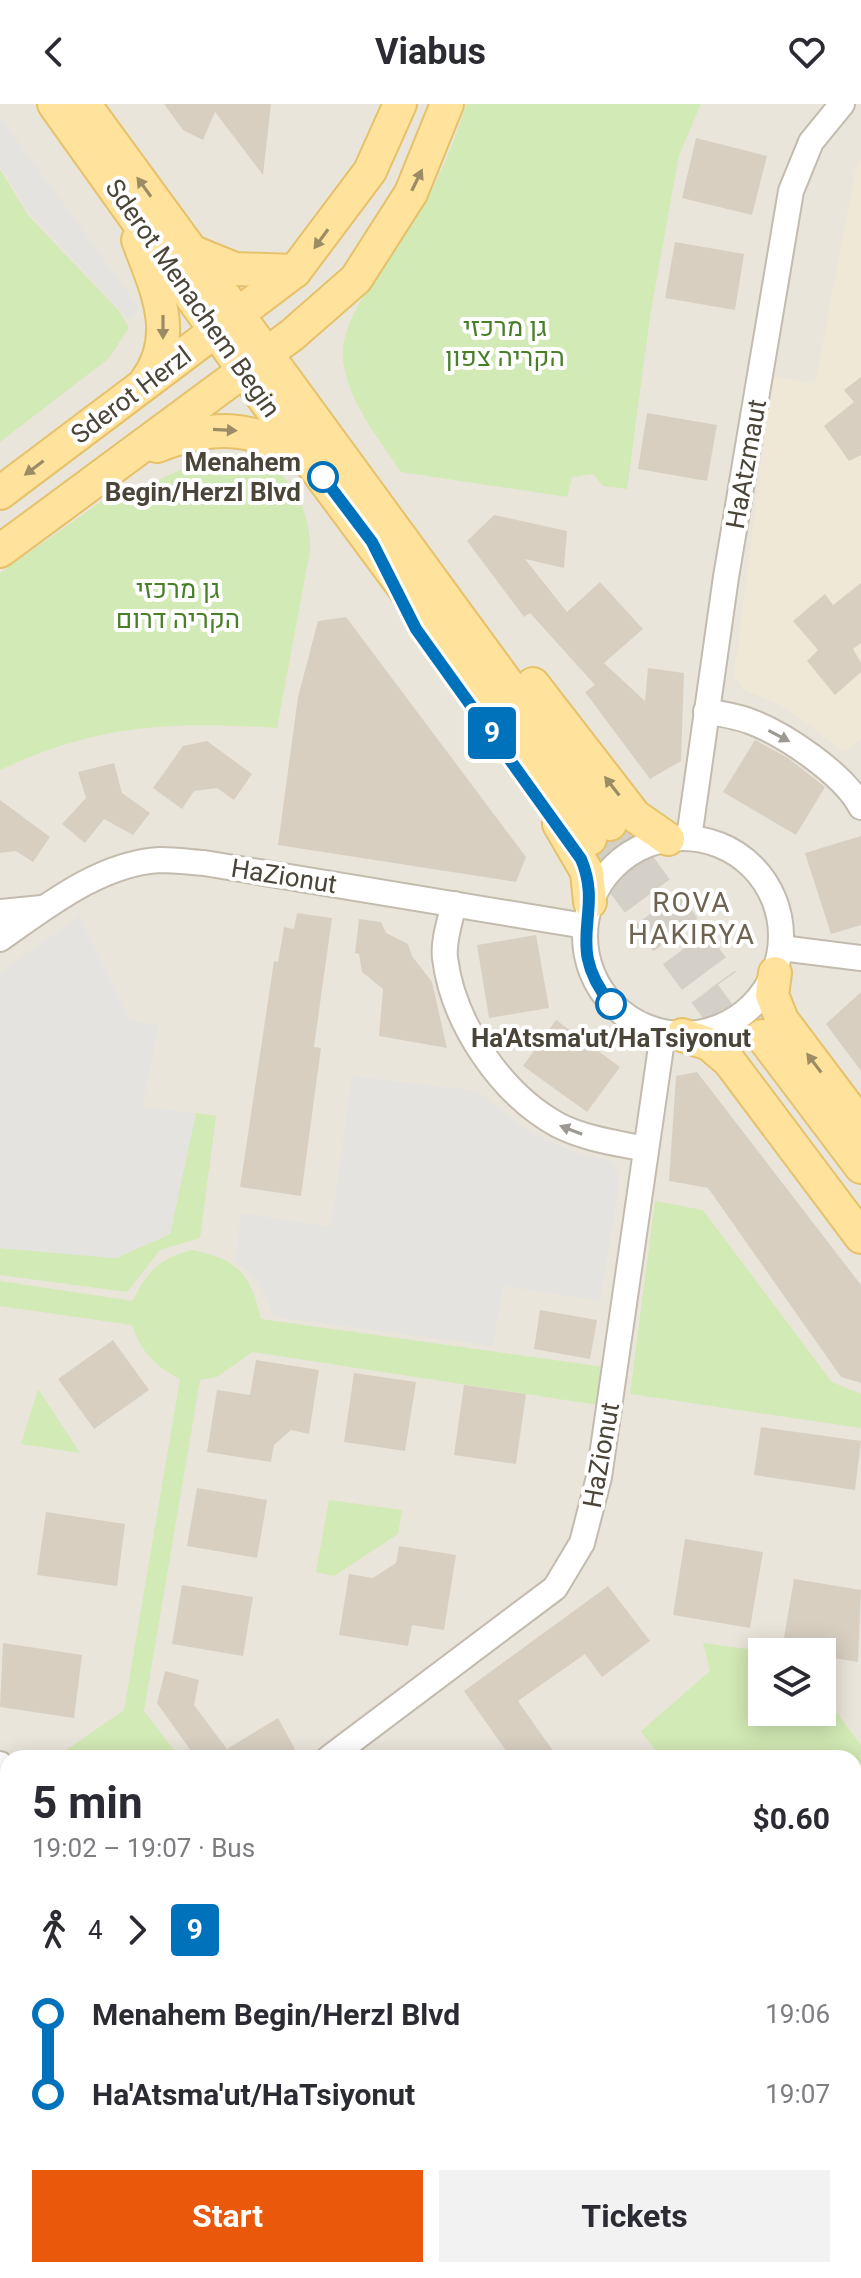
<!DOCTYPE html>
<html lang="en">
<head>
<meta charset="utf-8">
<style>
  body { margin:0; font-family:Roboto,Heebo,sans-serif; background:#f2f2f3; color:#2b2b33; height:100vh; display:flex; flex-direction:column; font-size:30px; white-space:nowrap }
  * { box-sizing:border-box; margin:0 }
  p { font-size:26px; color:#7c7c81 }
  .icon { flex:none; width:44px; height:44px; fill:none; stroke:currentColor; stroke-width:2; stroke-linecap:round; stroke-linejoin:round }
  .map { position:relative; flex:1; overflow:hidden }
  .side { position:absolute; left:0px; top:1646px; width:862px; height:528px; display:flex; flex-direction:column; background:#fff; border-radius:24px 24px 0 0; box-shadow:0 4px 20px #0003 }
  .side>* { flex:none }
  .badge { padding:0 16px; border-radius:6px; font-size:28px; line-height:52px }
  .buttons { position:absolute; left:748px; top:1534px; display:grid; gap:16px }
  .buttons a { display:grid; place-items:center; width:88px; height:88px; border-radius:0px; background:#fff; box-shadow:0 4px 20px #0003; font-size:40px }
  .map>.badge { position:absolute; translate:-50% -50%; box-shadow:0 0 0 4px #fff }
  .legs { display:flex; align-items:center; gap:12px; height:88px; padding:0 32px; font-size:26px }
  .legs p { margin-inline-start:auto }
  .overview { display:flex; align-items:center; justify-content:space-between; height:136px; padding:0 32px }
  h1 { font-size:44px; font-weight:700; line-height:60px }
  .primary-button { display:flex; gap:16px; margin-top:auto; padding:16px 32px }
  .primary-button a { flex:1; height:92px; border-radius:0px; background:#ea580c; color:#fff; font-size:32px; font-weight:700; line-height:92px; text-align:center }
  .primary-button a+a { background:#f2f2f3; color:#2b2b33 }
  ul { padding:0 32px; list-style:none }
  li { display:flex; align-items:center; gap:28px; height:80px; font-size:30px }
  li i { display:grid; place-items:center; width:12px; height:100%; margin:0 10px; background:currentColor }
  li i::after { content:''; width:20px; height:20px; margin:-10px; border:6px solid; border-radius:50%; background:#fff }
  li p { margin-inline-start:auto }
  li:first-child i { background:linear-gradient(#0000 50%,currentColor 0) }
  li:last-child i { background:linear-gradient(currentColor 50%,#0000 0) }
  header { display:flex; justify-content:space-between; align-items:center; height:104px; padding:0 32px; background:#fff; font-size:36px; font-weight:700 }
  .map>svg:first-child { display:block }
</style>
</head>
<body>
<header><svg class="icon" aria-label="back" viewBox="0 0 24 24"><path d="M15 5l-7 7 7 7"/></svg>Viabus<svg class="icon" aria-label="heart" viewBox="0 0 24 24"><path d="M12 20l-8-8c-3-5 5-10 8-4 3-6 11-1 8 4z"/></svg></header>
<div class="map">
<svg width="861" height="2174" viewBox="0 0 861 2174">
  <rect width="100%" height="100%" fill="#f6f3ec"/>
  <path fill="#eae5da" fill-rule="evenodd" d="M0 0H861V2174H0ZM762 1548H822V1608H762ZM8 1654H854V2166H8Z"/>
  <path fill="#efe8d6" d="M861 56V635L845 648 781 601 744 586 734 572 772 272 815 280 856 64Z"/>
  <g fill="#d2eab5">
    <path d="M466 0H701L679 51 650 212 627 385 603 382 593 370 572 373 567 393 401 368C378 333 348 298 343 256 337 211 402 141 424 101 441 69 456 35 466 0Z"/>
    <path d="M0 65 27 110 120 208 129 224 108 255 0 338Z"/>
    <path d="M216 349C228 350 242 349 253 353 292 367 311 409 310 447L277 624C173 617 96 620 0 666V469L102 397 118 395Z"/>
    <path d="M196 1009 216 1012 200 1134 160 1146 127 1188 0 1171V1144L116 1154 170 1130Z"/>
    <path d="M655 1097 703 1106 832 1278 861 1290V1324L630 1290Z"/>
    <path d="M192 1146C239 1156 250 1169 261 1215L604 1263 598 1301 252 1248 217 1273 200 1276 144 1607 180 1654H55L124 1606 180 1275C154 1261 142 1249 132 1221L0 1202V1177L133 1197C146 1168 161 1153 192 1146Z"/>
    <path d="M38 1285 80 1349 21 1340Z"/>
    <path d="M329 1396 402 1406 398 1430 334 1472 316 1468Z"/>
    <path d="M703 1539 770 1548H762V1608H822V1589L861 1641V1708L854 1713V1654H661L641 1627 710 1567Z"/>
  </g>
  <g fill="#e5e3e0">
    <path d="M0 13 140 205 129 215 30 109 0 62Z"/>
    <path d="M79 812 130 916 159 921 142 1002 196 1009 170 1130 116 1154 0 1144V869Z"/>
    <path d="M352 972 477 987 531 1029 574 1048 610 1056 619 1069V1080L600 1197 503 1182 493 1242 274 1213 257 1176 235 1156 241 1109 331 1123Z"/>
  </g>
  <g fill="#d8cfc1">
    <path d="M164 0H271L263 71 215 8 203 36 183 26Z"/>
    <path d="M696 34 767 52 752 111 682 94Z"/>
    <path d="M675 138 744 150 735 206 665 194Z"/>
    <path d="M861 273V351L849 357 824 322 854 298 844 286Z"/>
    <path d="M647 309 717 321 707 377 638 365Z"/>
    <path d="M494 411 567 427 564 464 525 455 567 508 600 478 643 525 604 559 645 597 648 564 684 569 681 657 650 675 585 588 595 581 530 509 524 513 467 437Z"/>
    <path d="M861 479V539L853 545 861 559V568L835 591 807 557 818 546 793 517 825 490 833 501Z"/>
    <path d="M346 513 526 753 516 778 278 741 298 593 318 517Z"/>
    <path d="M755 636 788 654 825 683 796 731 723 688Z"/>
    <path d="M207 637 252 670 234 696 217 684 194 687 182 705 153 684 183 642Z"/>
    <path d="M114 659 122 689 150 709 133 731 104 715 85 739 62 720 86 694 78 668Z"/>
    <path d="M0 696 50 733 33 758 16 747 0 749Z"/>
    <path d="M861 732V821L831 830 805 749Z"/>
    <path d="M297 809 332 814 314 943 321 944 301 1092 240 1083 274 857 278 858 284 823 294 825Z"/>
    <path d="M359 815 381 818 386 829 408 840 412 852 432 878 447 944 379 932 383 885 362 868 359 850 355 849Z"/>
    <path d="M536 831 549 904 489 914 477 841Z"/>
    <path d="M861 888V967L826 920Z"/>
    <path d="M556 916 620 963 587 1008 523 962Z"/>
    <path d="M697 968 861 1181V1279L841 1273 708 1084 669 1077 676 972Z"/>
    <path d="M540 1206 597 1216 590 1255 534 1245Z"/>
    <path d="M113 1236 149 1286 94 1325 58 1275Z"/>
    <path d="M256 1256 319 1266 309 1330 291 1326 274 1341 271 1358 207 1348 217 1286 250 1291Z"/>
    <path d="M354 1269 416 1278 405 1347 344 1338Z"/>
    <path d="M464 1281 526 1290 516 1360 454 1351Z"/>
    <path d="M761 1323 861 1337 855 1386 754 1371Z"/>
    <path d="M197 1384 267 1396 257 1454 187 1442Z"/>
    <path d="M46 1408 125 1420 117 1482 37 1471Z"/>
    <path d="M685 1435 763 1448 750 1524 673 1511Z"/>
    <path d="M399 1442 456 1451 444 1526 412 1521 408 1542 339 1531 349 1470 373 1474 396 1459Z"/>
    <path d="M794 1475 861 1486 858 1558 822 1552V1548L782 1545Z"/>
    <path d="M182 1481 253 1493 243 1552 172 1540Z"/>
    <path d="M608 1482 650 1537 602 1573 585 1550 518 1597 558 1654H511L464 1587Z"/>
    <path d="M3 1539 82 1551 74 1614 0 1603Z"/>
    <path d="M165 1567 199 1576 194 1601 227 1645 278 1614 295 1645 283 1654H196L157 1599Z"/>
  </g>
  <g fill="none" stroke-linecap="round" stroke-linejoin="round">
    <g stroke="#d4d0c8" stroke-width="32" stroke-dasharray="32 16" stroke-linecap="butt">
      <path d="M610 720 723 877"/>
      <path d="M590 735 745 944"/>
    </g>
    <g stroke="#c2bbae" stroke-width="28">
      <g id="minor">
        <path d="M706 607C720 610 736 612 749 617 783 629 844 670 861 703"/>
        <circle cx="683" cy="832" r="98"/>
        <path d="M689 734 726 473 791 87 811 38 842 0"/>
        <path d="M454 800C450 817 443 837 445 854 453 919 501 990 558 1021 585 1035 617 1039 646 1045"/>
        <path d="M0 808 42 804"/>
        <path d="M0 835C47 802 101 759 160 756 175 756 190 758 204 759L585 822"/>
        <path d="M781 844 861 854"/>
        <path d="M329 1654 555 1484 582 1439 599 1373 663 929"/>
        <path d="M0 1660 8 1671"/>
        <path d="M0 1917 8 1911"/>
        <path d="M802 2166 808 2174"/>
        <path d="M142 2174 144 2166"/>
        <path d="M280 2174 291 2166"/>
      </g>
    </g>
    <g stroke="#e6c16a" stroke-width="36">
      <g id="major">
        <path d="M54 0 267 299 590 735"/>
        <path d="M84 0 610 720"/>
        <path d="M138 136C156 184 180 231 146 277"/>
        <path d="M193 148 235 165 295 167"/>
        <path d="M157 342C214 320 248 322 303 350"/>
        <path d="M0 389 295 167 370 67 400 0"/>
        <path d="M0 447 292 231 356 175 411 89 447 0"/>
        <path d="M533 580 635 712 668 735"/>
        <path d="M559 720 587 768 590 798"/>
        <path d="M775 869 772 891 782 916 861 1021"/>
        <path d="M682 931 709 940 729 957 861 1133"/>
        <path d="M762 932 861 1063"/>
        <path d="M854 1925 861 1920"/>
        <path d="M854 1970 861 1965"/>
        <path d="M515 2174 525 2166"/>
        <path d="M574 2174 585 2166"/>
      </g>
    </g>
    <use href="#minor" stroke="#fff" stroke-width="24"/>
    <use href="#major" stroke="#ffe39c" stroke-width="32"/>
  </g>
  <defs><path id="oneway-solid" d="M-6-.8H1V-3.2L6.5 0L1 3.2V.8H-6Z" transform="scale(2)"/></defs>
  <g fill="#9c8c66">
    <use href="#oneway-solid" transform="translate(417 76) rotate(-64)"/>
    <use href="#oneway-solid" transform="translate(144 83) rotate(-126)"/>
    <use href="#oneway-solid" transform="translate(321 135) rotate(126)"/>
    <use href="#oneway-solid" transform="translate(163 223) rotate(90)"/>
    <use href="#oneway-solid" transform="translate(225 326) rotate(3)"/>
    <use href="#oneway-solid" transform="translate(34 364) rotate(143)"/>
    <use href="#oneway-solid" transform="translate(612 682) rotate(-128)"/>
    <use href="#oneway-solid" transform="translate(814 959) rotate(-127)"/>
  </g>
  <g fill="#9c9892">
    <use href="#oneway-solid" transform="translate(779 632) rotate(28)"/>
    <use href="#oneway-solid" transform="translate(571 1026) rotate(-159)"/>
  </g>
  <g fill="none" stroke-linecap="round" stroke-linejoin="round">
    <g stroke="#fff" stroke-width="18">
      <path id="line-1" d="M323 373 372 438 416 525 581 755C605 811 562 840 611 900"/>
    </g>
    <use href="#line-1" stroke="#0072bc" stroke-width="12"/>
  </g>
  <g fill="#fff" stroke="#0072bc" stroke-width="4">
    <circle cx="323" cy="373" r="14"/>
    <circle cx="611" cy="900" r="14"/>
  </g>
  <g text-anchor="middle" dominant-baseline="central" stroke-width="8" stroke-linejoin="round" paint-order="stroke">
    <g font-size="26" fill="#4b4439" stroke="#fff">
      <text transform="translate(193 194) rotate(55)">Sderot Menachem Begin</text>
      <text transform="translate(131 291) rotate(-37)">Sderot Herzl</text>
      <text transform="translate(746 360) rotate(-80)">HaAtzmaut</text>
      <text transform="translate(284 772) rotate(9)">HaZionut</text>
      <text transform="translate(601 1351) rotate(-80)">HaZionut</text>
    </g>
    <g font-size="26" fill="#4a7f2a" stroke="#fff">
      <text x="505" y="223">גן מרכזי<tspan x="505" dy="30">הקריה צפון</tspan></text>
      <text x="178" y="485">גן מרכזי<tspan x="178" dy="30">הקריה דרום</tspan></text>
    </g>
    <g font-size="26" font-weight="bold" fill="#4b4439" stroke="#fff" text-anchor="end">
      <text x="301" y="358">Menahem<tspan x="301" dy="30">Begin/Herzl Blvd</tspan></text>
      <text x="611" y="934" text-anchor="middle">Ha'Atsma'ut/HaTsiyonut</text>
    </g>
    <g font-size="28" letter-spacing="2" fill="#6e6250" stroke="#fff">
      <text x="692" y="798">ROVA<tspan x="692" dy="32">HAKIRYA</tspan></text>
    </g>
  </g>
</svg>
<div class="buttons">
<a><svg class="icon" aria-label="layers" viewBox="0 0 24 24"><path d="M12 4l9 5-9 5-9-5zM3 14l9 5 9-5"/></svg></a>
</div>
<b class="badge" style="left:492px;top:629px;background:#0072bc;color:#fff">9</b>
<section class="side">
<div class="overview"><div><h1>5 min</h1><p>19:02 – 19:07 · Bus</p></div><b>$0.60</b></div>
<div class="legs"><svg class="icon" aria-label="walk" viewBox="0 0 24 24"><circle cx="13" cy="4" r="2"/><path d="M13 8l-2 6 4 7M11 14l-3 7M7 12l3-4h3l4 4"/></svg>4<svg class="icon" aria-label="forward" viewBox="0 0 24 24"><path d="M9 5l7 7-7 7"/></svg><b class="badge" style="background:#0072bc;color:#fff">9</b></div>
<ul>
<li><i style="color:#0072bc"></i><b>Menahem Begin/Herzl Blvd</b><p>19:06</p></li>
<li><i style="color:#0072bc"></i><b>Ha'Atsma'ut/HaTsiyonut</b><p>19:07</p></li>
</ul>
<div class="primary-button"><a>Start</a><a>Tickets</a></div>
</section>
</div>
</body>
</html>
